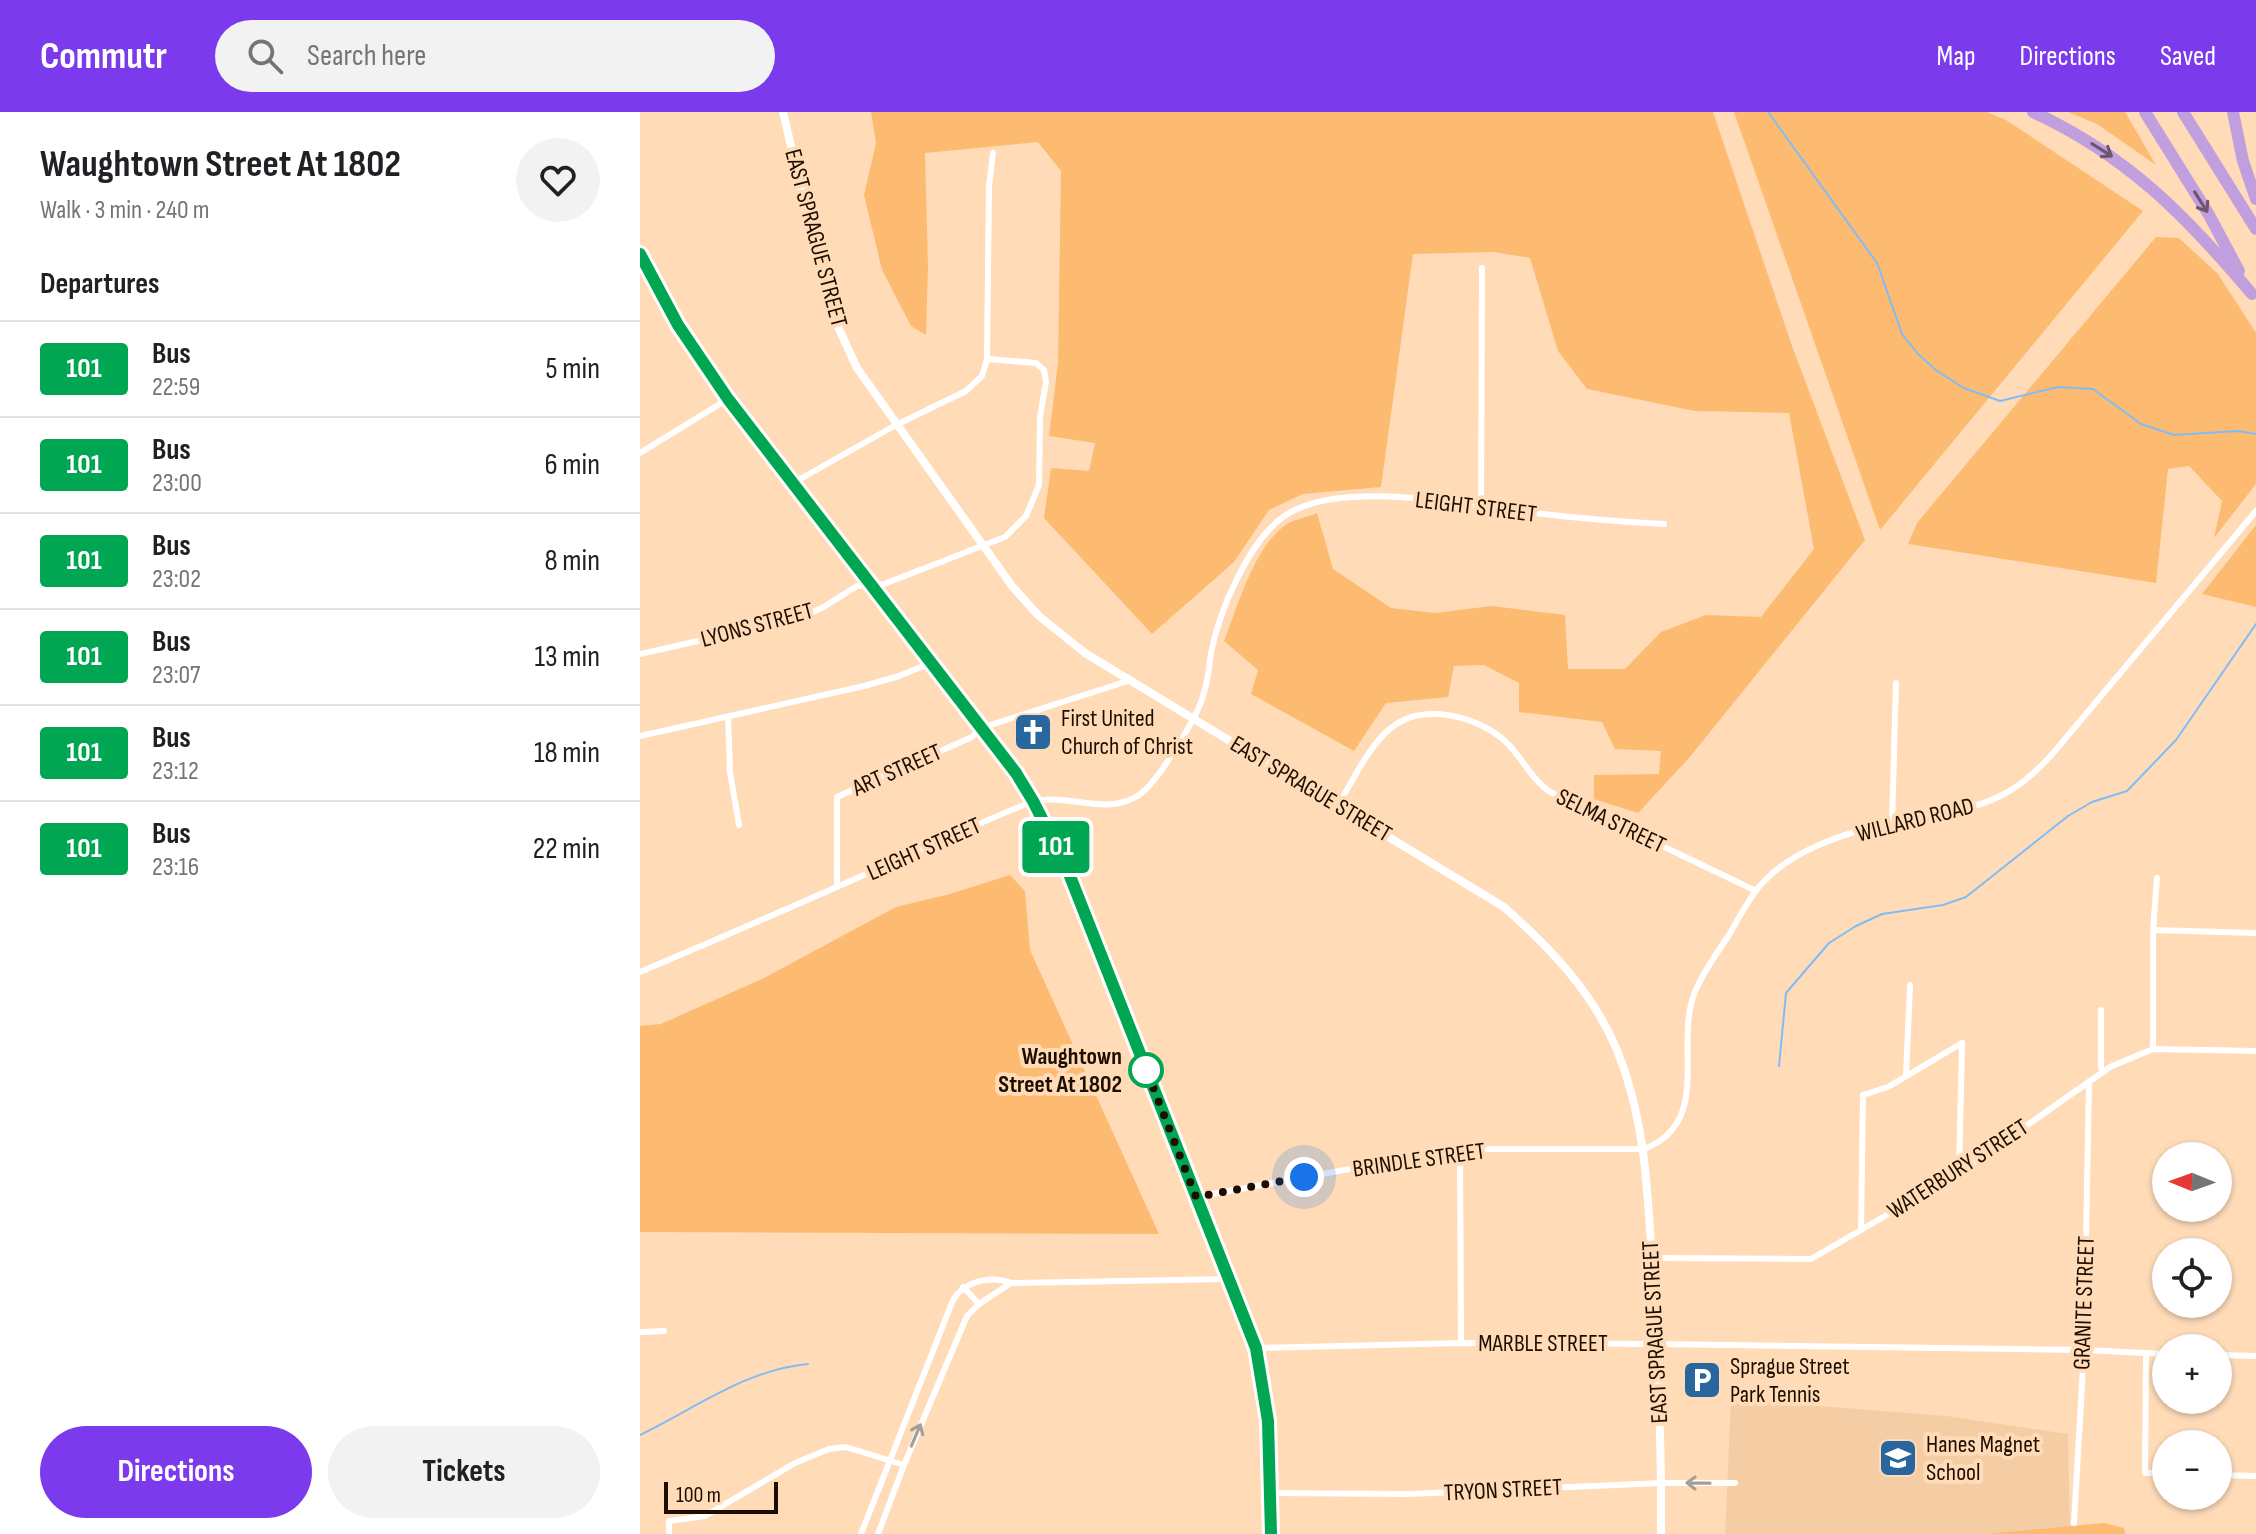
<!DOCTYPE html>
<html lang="en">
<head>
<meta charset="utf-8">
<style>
  body { margin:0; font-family:"Sofia Sans Condensed",sans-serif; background:#f2f2f2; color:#202124; height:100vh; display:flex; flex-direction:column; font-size:30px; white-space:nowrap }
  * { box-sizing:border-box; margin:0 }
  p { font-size:26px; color:#757577 }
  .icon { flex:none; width:44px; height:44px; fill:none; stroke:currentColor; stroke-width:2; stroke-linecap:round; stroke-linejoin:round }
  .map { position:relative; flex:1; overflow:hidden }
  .side { display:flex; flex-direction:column; background:#fff; width:640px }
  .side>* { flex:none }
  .badge { padding:0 16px; border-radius:6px; font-size:28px; line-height:52px }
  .needle { width:52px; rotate:271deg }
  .buttons { position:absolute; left:1512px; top:1030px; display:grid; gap:16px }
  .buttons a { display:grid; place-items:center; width:80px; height:80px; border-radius:50%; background:#fff; box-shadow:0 2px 6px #0004; font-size:40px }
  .scale { position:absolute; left:24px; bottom:20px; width:114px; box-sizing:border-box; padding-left:8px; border:4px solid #1d0e00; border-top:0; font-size:22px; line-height:28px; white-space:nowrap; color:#1d0e00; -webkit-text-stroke:6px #ffdbb7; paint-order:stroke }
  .you { position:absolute; width:40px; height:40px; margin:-20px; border:6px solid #fff; border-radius:50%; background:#1a73e8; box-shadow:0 0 0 12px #1a73e833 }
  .map>.badge { position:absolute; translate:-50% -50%; box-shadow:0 0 0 4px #fff }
  h2 { padding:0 40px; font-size:30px; line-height:72px }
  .round { display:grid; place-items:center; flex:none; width:84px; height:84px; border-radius:42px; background:#f2f2f2 }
  .head { display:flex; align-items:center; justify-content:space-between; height:136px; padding:0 40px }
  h1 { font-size:38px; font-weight:700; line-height:60px }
  .primary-button { display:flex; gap:16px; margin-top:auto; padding:16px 40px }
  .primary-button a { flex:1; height:92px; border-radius:48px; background:#7c3aed; color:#fff; font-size:32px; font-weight:700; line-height:92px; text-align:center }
  .primary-button a+a { background:#f2f2f2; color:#202124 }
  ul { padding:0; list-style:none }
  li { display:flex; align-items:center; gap:24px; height:96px; padding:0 40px; border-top:2px solid #e0e0e0 }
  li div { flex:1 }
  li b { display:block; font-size:30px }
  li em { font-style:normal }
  li .badge { min-width:88px; font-weight:700; text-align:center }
  header { display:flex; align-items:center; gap:48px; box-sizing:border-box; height:112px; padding:0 40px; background:#7c3aed; color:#fff }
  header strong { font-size:38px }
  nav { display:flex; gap:44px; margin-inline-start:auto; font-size:28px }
  .search { width:560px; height:72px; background:#f2f2f2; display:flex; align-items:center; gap:20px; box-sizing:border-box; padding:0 28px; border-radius:44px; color:#757577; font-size:30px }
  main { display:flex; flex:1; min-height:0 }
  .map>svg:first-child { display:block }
</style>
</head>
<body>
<header>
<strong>Commutr</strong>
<div class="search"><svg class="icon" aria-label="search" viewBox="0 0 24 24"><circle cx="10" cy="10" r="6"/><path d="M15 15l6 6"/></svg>Search here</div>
<nav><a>Map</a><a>Directions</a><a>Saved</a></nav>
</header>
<main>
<section class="side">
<div class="head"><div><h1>Waughtown Street At 1802</h1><p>Walk · 3 min · 240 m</p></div><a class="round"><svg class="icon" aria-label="heart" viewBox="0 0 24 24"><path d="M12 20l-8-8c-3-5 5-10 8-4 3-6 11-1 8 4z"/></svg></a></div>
<h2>Departures</h2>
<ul>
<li><span class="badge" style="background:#00a651;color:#fff">101</span><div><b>Bus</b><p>22:59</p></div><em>5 min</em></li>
<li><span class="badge" style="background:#00a651;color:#fff">101</span><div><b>Bus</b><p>23:00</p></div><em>6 min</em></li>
<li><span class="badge" style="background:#00a651;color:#fff">101</span><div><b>Bus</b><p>23:02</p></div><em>8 min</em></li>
<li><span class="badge" style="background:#00a651;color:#fff">101</span><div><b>Bus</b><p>23:07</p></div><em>13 min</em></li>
<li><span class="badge" style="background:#00a651;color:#fff">101</span><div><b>Bus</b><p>23:12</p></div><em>18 min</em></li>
<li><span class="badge" style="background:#00a651;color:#fff">101</span><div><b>Bus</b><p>23:16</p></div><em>22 min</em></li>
</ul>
<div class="primary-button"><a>Directions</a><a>Tickets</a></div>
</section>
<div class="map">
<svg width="1616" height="1422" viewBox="0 0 1616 1422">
  <rect width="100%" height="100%" fill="#ffdbb7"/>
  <path fill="#f4cda4" d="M1091 1287 1306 1304 1428 1322 1430 1422H1085Z"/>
  <g fill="#fdbb71">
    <path d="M231 0H1073L1152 234 1225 428 1049 646 998 701 954 687V663L1019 662 1021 639 975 637 962 610 879 600V571L844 553 814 554 808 585 746 591 714 639 611 582 618 558 584 529C598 494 614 434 647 412 655 407 668 405 677 401L693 457 751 496 795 501 852 494 925 503 928 557H985L1021 520 1066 503 1121 505 1174 437 1149 301 1055 299 947 277 918 239 890 146 854 140 773 142 741 375 663 382 629 398 594 450 512 522 404 406 411 356 449 359 455 331 409 324 418 251 421 59 398 30 285 41 288 155 286 223 271 214 242 158 224 83 236 31Z"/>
    <path d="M1094 0H1347L1366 8 1503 99 1240 418Z"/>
    <path d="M1428 0H1485L1516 53 1457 12Z"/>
    <path d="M1516 125 1539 126 1578 162 1616 221V372L1574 426 1582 389 1549 354 1528 357 1516 471 1268 432 1277 411Z"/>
    <path d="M1616 413V495L1562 482Z"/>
    <path d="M370 763 385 779 390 838 519 1122 0 1120V914L21 912 124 866 256 795 310 782Z"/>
    <path d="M1464 1411 1484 1416 1485 1422H1345Z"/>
  </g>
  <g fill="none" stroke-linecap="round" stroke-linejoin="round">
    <g stroke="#80bcf6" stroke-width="2">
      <path d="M1128 0 1237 151 1262 222 1278 242 1297 259 1324 276 1360 289 1418 275 1453 277 1501 312 1534 323 1598 319 1616 322"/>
      <path d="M1139 954 1146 881 1189 831 1216 814 1242 802 1303 793 1326 785 1428 704 1452 690 1487 679 1536 628 1616 512"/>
      <path d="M0 1323C56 1296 105 1258 168 1252"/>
    </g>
    <g stroke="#fff" stroke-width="6">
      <path d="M0 341 88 287"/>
      <path d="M153 371 256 313 326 279 342 264 347 247 349 74 353 41"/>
      <path d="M841 395 842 156"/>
      <path d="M0 542 156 507 182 496 217 474 244 472 365 425 386 404 399 373 400 305 406 270 404 258 396 251 347 247"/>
      <path d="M88 605 90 660 99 713"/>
      <path d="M0 624 224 574 259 564 291 551"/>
      <path d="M698 693C712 670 730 632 751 616 783 590 837 604 865 629 882 645 891 667 910 680L1116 779"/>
      <path d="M1252 710 1256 571"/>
      <path d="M197 775V685L332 625 341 616 491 568"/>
      <path d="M1513 818 1616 821"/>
      <path d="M0 860C86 824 172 786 258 748 302 729 345 708 389 691 425 678 464 706 499 683 517 671 557 606 563 584 568 570 569 556 571 541 579 500 608 430 643 405 699 365 828 394 894 401 937 406 981 410 1024 412"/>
      <path d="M1461 898V955L1463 960"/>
      <path d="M1513 937V818L1517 766"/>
      <path d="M1266 964 1270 873"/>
      <path d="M820 1037 821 1231"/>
      <path d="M1319 1061 1322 931"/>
      <path d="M556 1085 820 1037H1004C1074 1010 1033 933 1055 880 1063 860 1077 841 1089 823 1098 807 1107 790 1118 776 1149 738 1205 721 1252 710 1291 702 1329 701 1364 682 1384 672 1400 656 1415 639L1616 399"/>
      <path d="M1221 1118 1223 983 1248 975 1322 931"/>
      <path d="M1012 1146 1171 1147 1319 1061 1470 955 1513 937 1616 939"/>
      <path d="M323 1175 339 1192"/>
      <path d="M0 1220 24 1219"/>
      <path d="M616 1236 821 1231 1017 1232 1444 1238 1526 1242"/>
      <path d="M1506 1242 1505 1361H1526"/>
      <path d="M1578 1243 1616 1244"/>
      <path d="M1578 1363 1616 1364"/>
      <path d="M630 1381 768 1382 1022 1371H1095"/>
      <path d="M1434 1411 1444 1238 1449 970"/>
      <path d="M29 1422V1409L65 1404 155 1351 189 1337 206 1335 264 1353"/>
      <path d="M221 1422 313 1188C325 1169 350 1163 371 1171L588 1167"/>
      <path d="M238 1422 264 1353 327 1204 339 1192 371 1171"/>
    </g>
    <path stroke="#fff" stroke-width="8" d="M143 0 184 176 199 217 217 256 372 474 399 504 445 541 864 795C910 836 952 879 976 936 1007 1010 1008 1089 1013 1168 1018 1252 1022 1337 1021 1422"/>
    <path stroke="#dac5ec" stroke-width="10" d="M0 142 38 213 88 287 376 661 393 689 426 754 616 1236 628 1309 631 1422"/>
    <g stroke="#c19fdf" stroke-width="12">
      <path d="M1393 0C1487 43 1547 105 1612 182"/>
      <path d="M1505 0 1569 103 1599 159"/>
      <path d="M1543 0 1616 117"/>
      <path d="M1593 0 1603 49 1616 87"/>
    </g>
  </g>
  <defs><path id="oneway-shaft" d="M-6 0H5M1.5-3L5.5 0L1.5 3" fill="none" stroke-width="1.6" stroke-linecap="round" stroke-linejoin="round" transform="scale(2)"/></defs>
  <g stroke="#6f5670">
    <use href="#oneway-shaft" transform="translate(1462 38) rotate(32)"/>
    <use href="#oneway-shaft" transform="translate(1561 90) rotate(58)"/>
  </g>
  <g stroke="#a59f99">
    <use href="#oneway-shaft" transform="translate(276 1323) rotate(-67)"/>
    <use href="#oneway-shaft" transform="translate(1058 1371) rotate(-179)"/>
  </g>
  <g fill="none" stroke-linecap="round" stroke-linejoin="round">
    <g stroke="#fff" stroke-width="18">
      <path id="line" d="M0 142 38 213 88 287 376 661 393 689 426 754 616 1236 628 1309 631 1422"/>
    </g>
    <use href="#line" stroke="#00a651" stroke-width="12"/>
    <path stroke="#1d0e00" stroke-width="8" stroke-dasharray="0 14.4" d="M506 958 502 947 556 1085 664 1065"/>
  </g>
  <defs>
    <g id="church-square" transform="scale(2)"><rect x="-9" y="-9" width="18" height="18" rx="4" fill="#28669d" stroke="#ffdbb7"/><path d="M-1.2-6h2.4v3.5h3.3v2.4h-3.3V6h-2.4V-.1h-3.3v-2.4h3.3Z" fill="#fff"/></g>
    <g id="parking-square" transform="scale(2)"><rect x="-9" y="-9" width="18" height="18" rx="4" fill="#28669d" stroke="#ffdbb7"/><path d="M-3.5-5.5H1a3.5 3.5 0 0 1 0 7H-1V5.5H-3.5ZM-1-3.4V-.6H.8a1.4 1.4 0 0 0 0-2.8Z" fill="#fff"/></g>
    <g id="school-square" transform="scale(2)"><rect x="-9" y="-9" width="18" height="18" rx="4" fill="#28669d" stroke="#ffdbb7"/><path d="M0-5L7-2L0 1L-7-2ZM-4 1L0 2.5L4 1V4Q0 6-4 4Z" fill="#fff"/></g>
  </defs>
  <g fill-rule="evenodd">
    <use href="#church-square" x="393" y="620"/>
    <use href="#parking-square" x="1062" y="1268"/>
    <use href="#school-square" x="1258" y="1346"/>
  </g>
  <circle fill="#fff" stroke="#00a651" stroke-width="4" cx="506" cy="958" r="16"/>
  <g text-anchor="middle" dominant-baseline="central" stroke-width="8" stroke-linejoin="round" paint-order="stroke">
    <g font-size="24" fill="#1d0e00" stroke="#ffdbb7">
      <text transform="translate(176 126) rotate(75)">EAST SPRAGUE STREET</text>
      <text transform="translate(836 395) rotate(7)">LEIGHT STREET</text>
      <text transform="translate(117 513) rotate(-15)">LYONS STREET</text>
      <text transform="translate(257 658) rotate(-24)">ART STREET</text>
      <text transform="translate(671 677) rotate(31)">EAST SPRAGUE STREET</text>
      <text transform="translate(1275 708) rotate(-14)">WILLARD ROAD</text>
      <text transform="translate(971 709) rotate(26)">SELMA STREET</text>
      <text transform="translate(284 737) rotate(-24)">LEIGHT STREET</text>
      <text transform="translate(779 1048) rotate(-8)">BRINDLE STREET</text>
      <text transform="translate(1318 1057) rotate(-33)">WATERBURY STREET</text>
      <text transform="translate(1444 1191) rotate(-88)">GRANITE STREET</text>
      <text transform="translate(1015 1220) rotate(-93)">EAST SPRAGUE STREET</text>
      <text x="903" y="1231">MARBLE STREET</text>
      <text transform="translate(863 1378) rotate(-3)">TRYON STREET</text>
    </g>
    <g font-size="24" fill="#1d0e00" stroke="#ffdbb7" text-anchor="start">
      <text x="421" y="606">First United<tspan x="421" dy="28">Church of Christ</tspan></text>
      <text x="1090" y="1254">Sprague Street<tspan x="1090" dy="28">Park Tennis</tspan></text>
      <text x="1286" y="1332">Hanes Magnet<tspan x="1286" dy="28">School</tspan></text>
    </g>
    <g font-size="24" font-weight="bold" fill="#1d0e00" stroke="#ffdbb7" text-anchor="end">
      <text x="482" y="944">Waughtown<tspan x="482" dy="28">Street At 1802</tspan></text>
    </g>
  </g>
</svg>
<div class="buttons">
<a><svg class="needle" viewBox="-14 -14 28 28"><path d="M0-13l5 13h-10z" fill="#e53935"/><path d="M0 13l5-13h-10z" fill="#757577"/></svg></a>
<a><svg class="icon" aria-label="locate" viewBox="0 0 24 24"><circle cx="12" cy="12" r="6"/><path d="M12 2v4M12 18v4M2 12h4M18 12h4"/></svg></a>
<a>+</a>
<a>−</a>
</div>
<div class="scale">100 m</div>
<div class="you" style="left:664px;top:1065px"></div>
<b class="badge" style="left:416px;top:735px;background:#00a651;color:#fff">101</b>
</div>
</main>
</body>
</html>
